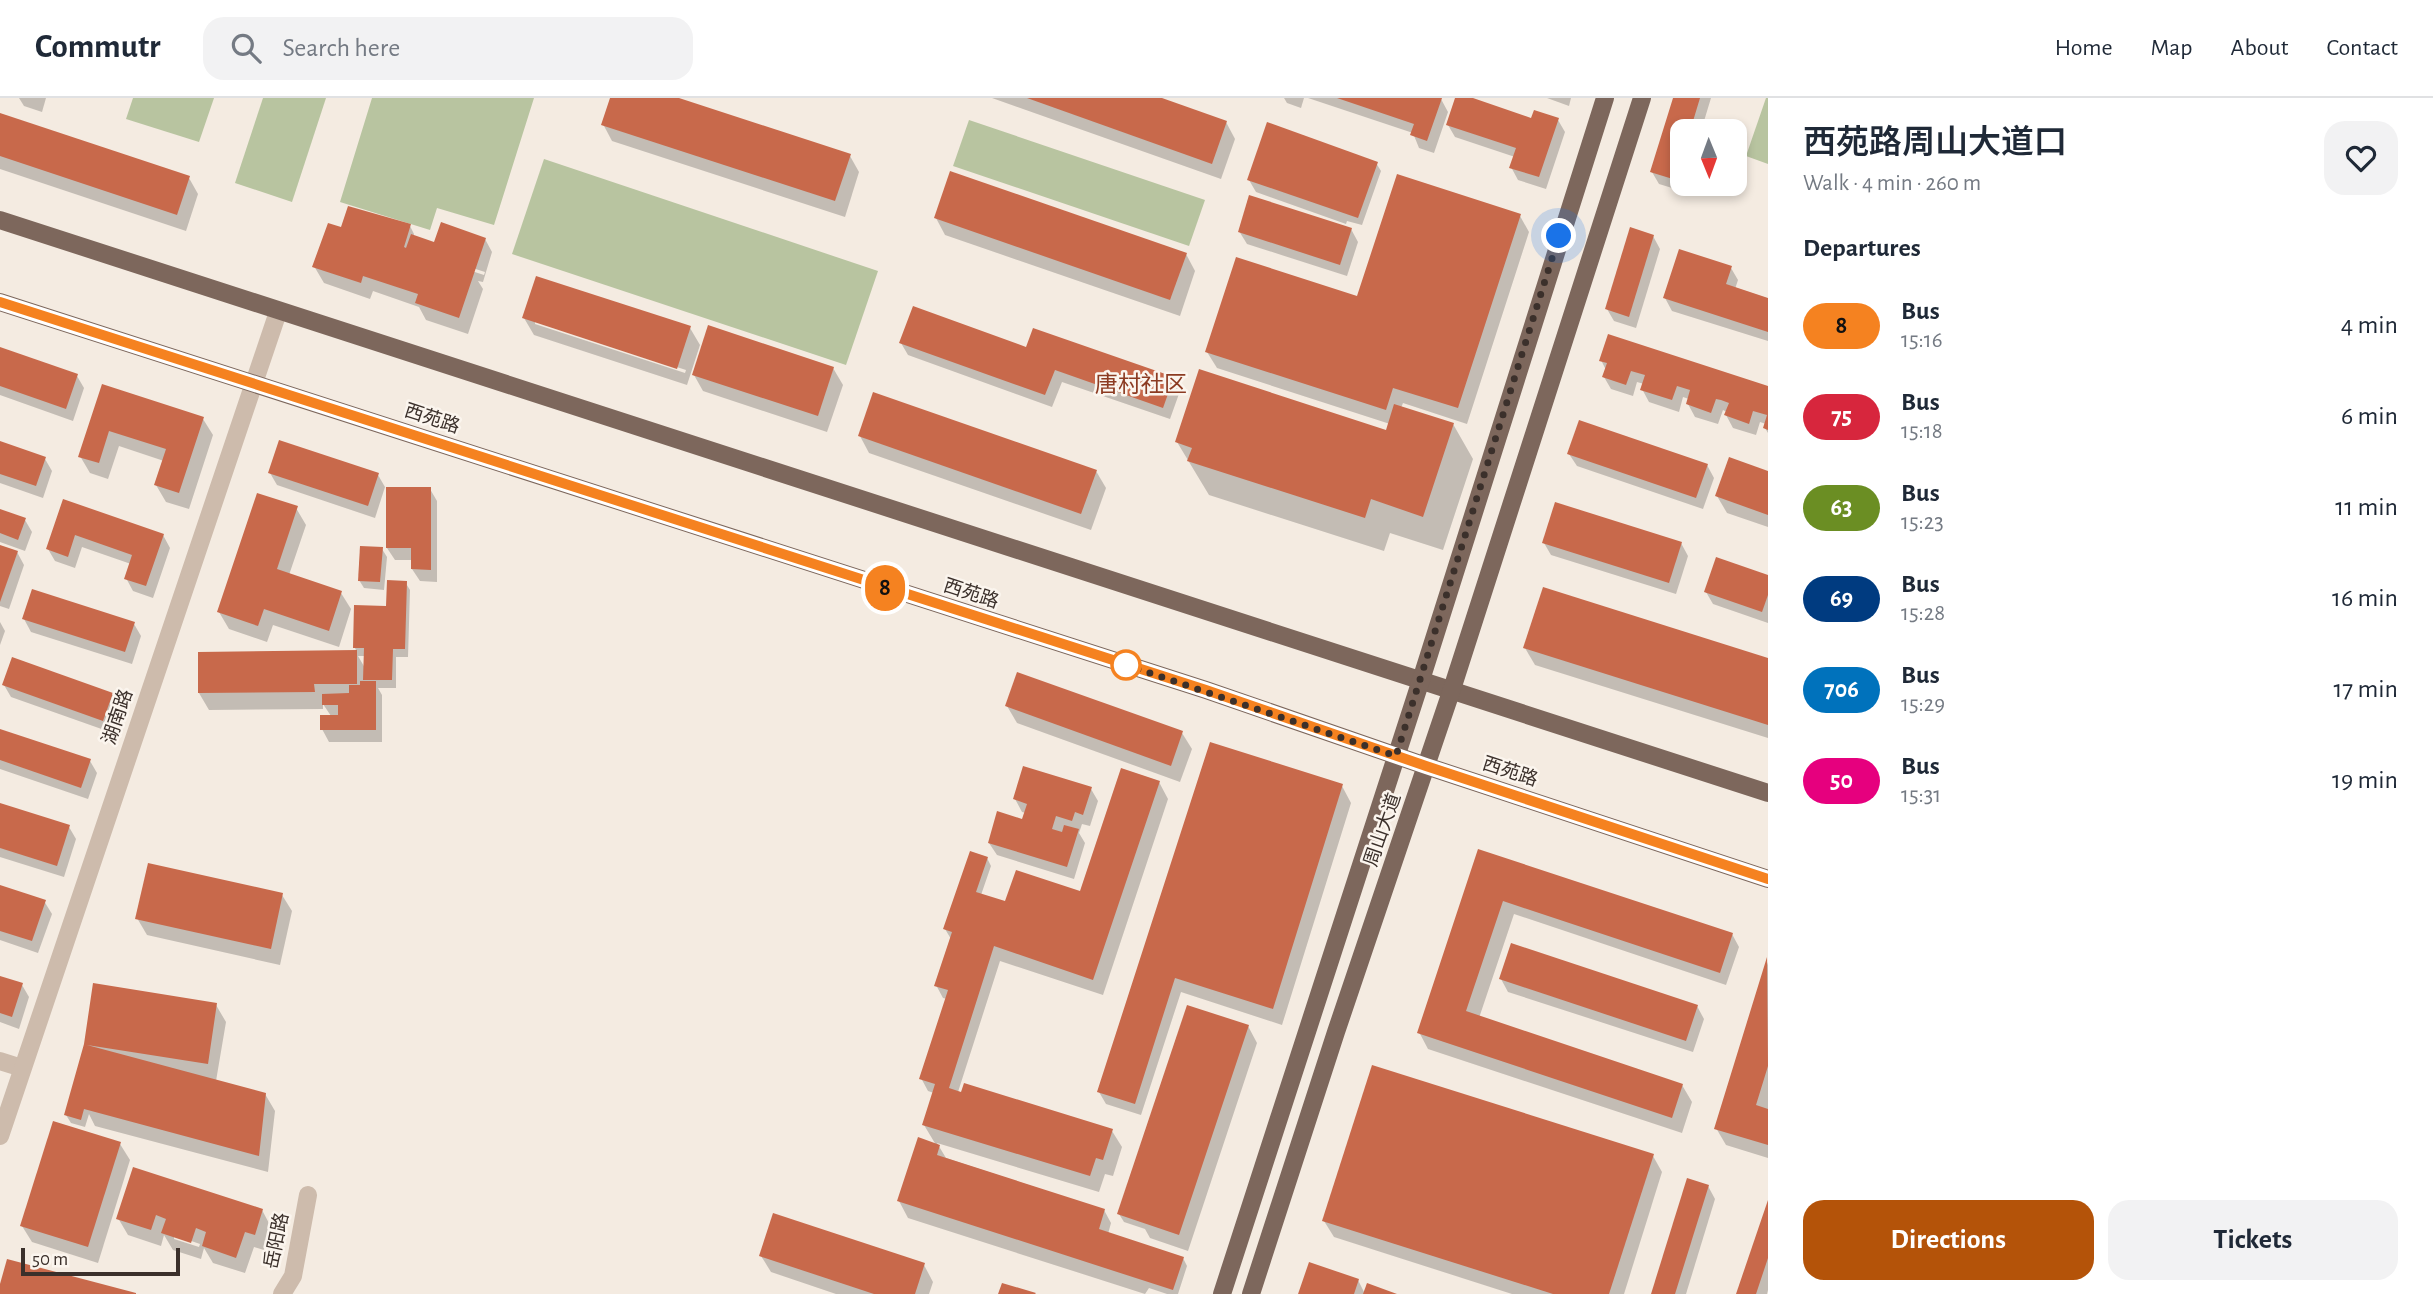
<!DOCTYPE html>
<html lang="en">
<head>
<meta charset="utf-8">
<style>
  body { margin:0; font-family:"Alegreya Sans","Noto Sans SC",sans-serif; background:#f2f2f3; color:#1f2937; height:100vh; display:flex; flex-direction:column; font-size:26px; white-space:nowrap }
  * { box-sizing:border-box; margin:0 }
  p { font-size:23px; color:#747a83 }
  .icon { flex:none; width:38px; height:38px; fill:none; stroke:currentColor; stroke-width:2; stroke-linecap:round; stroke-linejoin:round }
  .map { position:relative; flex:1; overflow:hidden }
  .side { display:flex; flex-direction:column; background:#fff; width:665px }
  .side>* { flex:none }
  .badge { padding:0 14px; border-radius:23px; font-size:24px; line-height:46px }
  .needle { width:46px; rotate:179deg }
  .tools { position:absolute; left:1670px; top:21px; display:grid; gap:14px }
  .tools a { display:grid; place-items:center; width:77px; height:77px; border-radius:14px; background:#fff; box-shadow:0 4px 10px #0003; font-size:35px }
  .scale { position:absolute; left:21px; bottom:18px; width:159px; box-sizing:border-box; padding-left:7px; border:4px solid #3b302b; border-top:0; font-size:19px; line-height:24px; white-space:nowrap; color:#3b302b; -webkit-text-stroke:5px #fbf5ee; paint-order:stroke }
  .you { position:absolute; width:35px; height:35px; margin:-18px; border:5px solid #fff; border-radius:50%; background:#1a73e8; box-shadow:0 0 0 10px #1a73e833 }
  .map>.badge { position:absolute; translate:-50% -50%; box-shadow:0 0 0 4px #fff }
  h2 { padding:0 35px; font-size:26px; line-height:63px }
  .round { display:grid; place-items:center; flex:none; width:74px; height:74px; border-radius:21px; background:#f2f2f3 }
  .headline { display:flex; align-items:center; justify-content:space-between; height:119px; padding:0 35px }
  h1 { font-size:33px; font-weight:600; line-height:52px }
  .primary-button { display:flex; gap:14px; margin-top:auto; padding:14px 35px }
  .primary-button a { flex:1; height:80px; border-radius:21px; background:#b45309; color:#fff; font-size:28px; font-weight:600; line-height:80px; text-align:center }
  .primary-button a+a { background:#f2f2f3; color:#1f2937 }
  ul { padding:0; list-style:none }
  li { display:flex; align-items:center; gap:21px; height:91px; padding:0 35px }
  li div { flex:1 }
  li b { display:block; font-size:26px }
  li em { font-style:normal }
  li .badge { min-width:77px; font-weight:700; text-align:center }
  header { display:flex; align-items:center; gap:42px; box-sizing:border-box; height:98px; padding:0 35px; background:#fff; border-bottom:2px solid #e0e1e3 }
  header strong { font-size:33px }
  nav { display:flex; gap:38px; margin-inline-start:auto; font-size:24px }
  .search { width:490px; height:63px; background:#f2f2f3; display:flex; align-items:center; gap:18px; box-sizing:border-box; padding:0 24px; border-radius:21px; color:#747a83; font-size:26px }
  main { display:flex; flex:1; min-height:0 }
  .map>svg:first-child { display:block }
</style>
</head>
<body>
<header>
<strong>Commutr</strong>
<div class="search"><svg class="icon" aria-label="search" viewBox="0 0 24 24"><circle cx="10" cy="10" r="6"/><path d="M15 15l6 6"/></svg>Search here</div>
<nav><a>Home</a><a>Map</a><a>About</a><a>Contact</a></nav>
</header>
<main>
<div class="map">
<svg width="1768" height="1196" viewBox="0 0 1768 1196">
  <rect width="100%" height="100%" fill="#f4ebe1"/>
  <g fill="#b8c4a0">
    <path d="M133 0H214L199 44 126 21Z"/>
    <path d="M263 0H326L292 104 235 85Z"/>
    <path d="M372 0H534L494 127 437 110 430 132 340 104Z"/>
    <path d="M1766 0H1768V66L1746 58Z"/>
    <path d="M969 22 1205 102 1189 148 953 68Z"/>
    <path d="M544 61 878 173 846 267 512 156Z"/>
  </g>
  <g fill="#0003" fill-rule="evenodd">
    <path d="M19 0H46L42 14 24 8Z"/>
    <path d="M612 0H674L850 58 859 74 845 119 612 43 603 26Z"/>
    <path d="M992 0H1157L1226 24 1235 41 1221 81Z"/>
    <path d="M1284 0H1304L1301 10 1287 5Z"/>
    <path d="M1308 0H1437L1441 1 1448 14 1434 55 1419 50 1413 35Z"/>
    <path d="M1457 0H1468L1532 22H1558L1565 34 1546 91 1518 82 1511 69 1515 59 1455 39 1448 27Z"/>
    <path d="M1547 0H1571L1569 8Z"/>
    <path d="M1675 0H1711L1701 33H1682V86H1685L1682 93 1659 86 1652 74Z"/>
    <path d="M0 17 189 80 198 96 186 133 0 71Z"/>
    <path d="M1376 65 1381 73 1362 127 1347 123 1346 126 1256 94 1249 82Z"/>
    <path d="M1520 118 1529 134 1467 326 1403 305 1401 310 1453 326 1473 361 1443 452 1390 435 1384 453 1209 397 1177 344 1387 334 1390 326 1217 270 1207 254 1359 200Z"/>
    <path d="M936 120 1186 156 1195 173 1180 218 945 137Z"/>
    <path d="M410 128 414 136 413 139 435 147 485 141 492 154 483 184 478 183 483 191 468 236 426 222 419 209 373 193 370 201 324 185 314 168 343 131ZM416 152 485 174 484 177 416 155Z"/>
    <path d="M1351 131 1358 144 1347 178 1247 146 1239 133Z"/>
    <path d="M1653 138 1660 151 1636 230 1614 223 1607 211Z"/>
    <path d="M1731 170 1738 182 1735 191 1768 201V243L1672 213 1665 200Z"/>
    <path d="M524 220 690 230 700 247 687 287 534 237ZM535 223 686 272 685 275 535 226Z"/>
    <path d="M901 245 1027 252 1172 281 1180 293 1170 321 1062 284 1052 309 908 257Z"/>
    <path d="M0 251 77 278 84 290 73 323 0 297Z"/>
    <path d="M1601 262 1768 290V335L1765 330 1766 326 1760 324 1756 337 1733 330 1726 317 1727 314 1723 312 1718 326 1695 319 1688 306 1689 301 1683 299 1679 314 1649 304 1642 291 1644 286 1637 284 1633 298 1611 291 1604 279 1606 272Z"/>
    <path d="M833 270 843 287 827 334 703 293 694 277Z"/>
    <path d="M103 288 203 321 213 337 189 411 166 404 156 387 164 363 119 348 108 381 90 375 80 358Z"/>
    <path d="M860 338 1096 373 1106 390 1091 432 869 355Z"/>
    <path d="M0 345 45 361 52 373 43 400 0 385Z"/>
    <path d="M1569 356 1707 367 1714 380 1703 411 1577 368Z"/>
    <path d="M270 375 378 377 385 389 375 420 277 387Z"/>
    <path d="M1768 375V429L1727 415 1717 398Z"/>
    <path d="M430 391 437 403V484L420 483 412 471V462H395L387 450Z"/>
    <path d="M64 404 163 437 170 450 153 500 133 493 126 480 131 466 82 449 75 470 55 463 48 451Z"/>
    <path d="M296 410 306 427 289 477 341 495 351 511 339 549 273 527 267 544 229 531 219 514Z"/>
    <path d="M0 413 25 422 32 434 25 453 0 444Z"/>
    <path d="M1544 445H1681L1688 458 1676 496 1551 457Z"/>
    <path d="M0 449 17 454 24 467 9 511 0 508Z"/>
    <path d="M382 451 387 459 384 492 364 490 359 482Z"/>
    <path d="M1768 478V525L1713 506 1706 494Z"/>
    <path d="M405 484 410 492 408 559H396V590H378L382 597V644H329L322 631 331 618 323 606V611L209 612 199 595V556L357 554 355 550ZM358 558H366L365 570Z"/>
    <path d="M24 521 134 526 141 538 132 566 31 534Z"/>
    <path d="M0 524 5 533 0 547Z"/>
    <path d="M1525 550 1768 562V640L1535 567Z"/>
    <path d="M4 587 112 596 119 609 110 634 11 599Z"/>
    <path d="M1007 608 1182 635 1192 651 1180 684 1017 625Z"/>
    <path d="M0 633 90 663 97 675 88 701 0 671Z"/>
    <path d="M1212 646 1342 688 1351 705 1282 927 1181 894 1141 1017 1106 1006 1099 994Z"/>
    <path d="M1159 684 1168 701 1103 897 1000 863 958 994 1112 1033 1122 1049 1113 1078 1105 1076 1099 1094 937 1045 946 1060 1104 1112 1111 1125 1108 1136 1183 1160 1187 1168 1178 1196H1167L1149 1190 1145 1196 908 1120 899 1103 936 1047 924 1027 934 995 928 993 921 980 947 901 943 900 936 887 951 841 945 831 987 760 991 768 981 797 1006 805 1081 795Z"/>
    <path d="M1091 691 1098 703 1090 728 1082 726 1079 735 1085 745 1074 781 997 757 989 745 1023 723 1026 715 1022 714 1015 701Z"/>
    <path d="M0 707 69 729 76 741 64 779 0 759Z"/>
    <path d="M1479 753 1732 836 1739 849 1726 887 1514 816 1479 920 1682 987 1692 1004 1682 1035 1428 951 1419 934Z"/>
    <path d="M0 789 44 803 52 816 38 855 0 842Z"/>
    <path d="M282 797 292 813 280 867 147 837 137 820Z"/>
    <path d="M1768 864V1060L1726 1047 1716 1030Z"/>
    <path d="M0 879 22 887 29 899 19 931 0 924Z"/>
    <path d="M1501 881 1697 908 1704 921 1693 954 1508 894Z"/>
    <path d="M216 907 226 924 216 983 265 996 275 1013 268 1074 95 1028 89 1016 85 1029 71 1025 66 1017 88 948 85 945Z"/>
    <path d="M1248 928 1257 945 1188 1153 1150 1140 1145 1131 1124 1124 1119 1116Z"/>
    <path d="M120 1046 130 1062 98 1165 32 1144 22 1128Z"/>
    <path d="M1653 1058 1662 1074 1624 1196H1512L1334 1139 1324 1123Z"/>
    <path d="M134 1071 262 1112 271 1129 264 1152 254 1149 245 1175 213 1165 204 1150 201 1161 173 1152 164 1137 161 1148 128 1137 118 1120ZM174 1137 200 1146 199 1149 174 1141Z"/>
    <path d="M1708 1088 1715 1101 1686 1196H1653Z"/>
    <path d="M1768 1106V1192L1767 1196H1738Z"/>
    <path d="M761 1158 924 1167 933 1184 929 1196H836L771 1174Z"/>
    <path d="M1358 1182 1365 1196H1393H1300Z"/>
  </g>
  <g fill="#c8694b">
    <path d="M610 0H679L851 56 835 103 601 27Z"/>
    <path d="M1027 0H1162L1227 23 1212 66Z"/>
    <path d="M1337 0H1442L1427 43 1410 37 1414 26Z"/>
    <path d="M1455 0H1473L1531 20 1534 12 1559 20 1539 79 1509 70 1516 50 1446 27Z"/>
    <path d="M1673 0H1700L1690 33H1682V61L1676 82 1650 74Z"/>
    <path d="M0 15 190 78 177 117 0 58Z"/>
    <path d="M1267 24 1378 64 1358 120 1247 82Z"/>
    <path d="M950 73 1187 155 1170 202 934 120Z"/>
    <path d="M1397 76 1521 116 1458 310 1393 290 1386 312 1205 254 1236 159 1357 198Z"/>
    <path d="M1249 97 1352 130 1340 167 1238 134Z"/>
    <path d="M348 108 411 126 404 149 406 150 411 136 434 144 441 124 486 140 459 220 415 205 418 196 363 178 361 185 312 169 328 125 341 129Z"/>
    <path d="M1630 129 1654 137 1629 219 1605 211Z"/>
    <path d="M1679 151 1732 168 1726 186 1768 200V234L1663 200Z"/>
    <path d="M536 178 691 228 677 271 522 220Z"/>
    <path d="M913 208 1026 249 1033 230 1174 279 1163 310 1055 272 1045 297 899 245Z"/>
    <path d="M708 227 834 269 818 318 692 277Z"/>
    <path d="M1608 236 1768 288V332L1763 330 1767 317 1753 313 1749 326 1724 317 1729 305 1721 302 1716 301 1711 315 1686 306 1690 292 1677 288 1672 302 1640 292 1645 277 1631 273 1626 287 1602 279 1607 265 1599 263Z"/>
    <path d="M0 249 78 276 66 311 0 288Z"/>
    <path d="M1199 271 1386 332 1394 306 1454 325 1423 419 1371 401 1365 420 1187 363 1192 350 1175 344Z"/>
    <path d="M102 286 204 319 179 395 154 387 166 351 109 333 99 365 78 359Z"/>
    <path d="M873 294 1097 372 1081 416 858 338Z"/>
    <path d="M1579 322 1708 366 1696 400 1567 356Z"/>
    <path d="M279 342 379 375 368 408 268 375Z"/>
    <path d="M0 343 46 359 36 388 0 376Z"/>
    <path d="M1729 359 1768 373V417L1715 398Z"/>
    <path d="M386 389H431V472L411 471V450H386Z"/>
    <path d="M257 395 298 408 277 471 342 493 329 533 264 511 258 528 217 514Z"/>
    <path d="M63 401 164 436 146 488 124 481 132 457 75 437 68 459 46 451Z"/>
    <path d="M1555 404 1682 444 1669 485 1542 445Z"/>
    <path d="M0 411 26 420 18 442 0 435Z"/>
    <path d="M0 447 18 453 0 504Z"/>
    <path d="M360 448 383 449 380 484 358 483Z"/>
    <path d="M1716 459 1768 477V497L1762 514 1704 494Z"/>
    <path d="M387 482 407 483 405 551H393L392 582H363L364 550H353L354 507 386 508Z"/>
    <path d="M1543 489 1768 560V627L1523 550Z"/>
    <path d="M32 491 135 524 125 554 22 521Z"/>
    <path d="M357 552V586H314L315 594 198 595V554Z"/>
    <path d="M12 559 113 595 103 623 2 587Z"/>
    <path d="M1017 574 1183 633 1171 668 1005 608Z"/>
    <path d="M360 583H376V632H320V617H338V607H322V596L349 595V587H360Z"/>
    <path d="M0 631 91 661 81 690 0 662Z"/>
    <path d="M1210 644 1343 686 1273 911 1175 880 1135 1006 1097 994Z"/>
    <path d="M1023 668 1092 689 1083 717 1075 714 1072 723 1056 718 1052 731 1062 734 1064 727 1079 731 1067 769 988 745 997 713 1022 721 1027 706 1013 701Z"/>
    <path d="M1121 670 1160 683 1093 882 994 848 949 990 961 994 964 985 1113 1031 1103 1062 1096 1060 1090 1078 922 1027 935 986 919 981 948 892 934 888 952 834 943 831 970 753 988 759 976 794 1005 803 1016 772 1080 793Z"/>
    <path d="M0 705 70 727 57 768 0 750Z"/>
    <path d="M1478 751 1733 835 1720 875 1503 803 1466 913 1683 986 1672 1020 1417 935Z"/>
    <path d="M148 765 283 795 271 851 135 821Z"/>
    <path d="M0 787 46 802 32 843 0 833Z"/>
    <path d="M1511 845 1698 907 1686 943 1499 881Z"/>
    <path d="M1767 859 1768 968 1756 1007 1768 1011V1047L1714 1031Z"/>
    <path d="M0 878 23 885 12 919 0 915Z"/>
    <path d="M93 885 217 905 208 966 87 947 266 995 259 1058 84 1011 81 1022 64 1017 84 946Z"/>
    <path d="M1187 907 1249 927 1179 1137 1117 1116Z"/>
    <path d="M1372 967 1654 1056 1609 1196H1553L1322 1123Z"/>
    <path d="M53 1023 121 1044 88 1149 20 1128Z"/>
    <path d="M918 1039 940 1047 937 1057 1105 1111 1099 1131 1184 1159 1173 1192 897 1103Z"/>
    <path d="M133 1069 263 1111 255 1137 245 1134 236 1160 202 1148 206 1134 196 1130 191 1145 161 1135 166 1121 156 1117 151 1132 116 1121Z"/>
    <path d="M1687 1080 1709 1087 1675 1196H1651Z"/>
    <path d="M1768 1102V1160L1756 1196H1736Z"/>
    <path d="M773 1115 925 1165 915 1196H874L759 1158Z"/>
    <path d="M7 1161 136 1195V1196H0V1186Z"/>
    <path d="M1309 1164 1359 1181 1354 1196H1298Z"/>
    <path d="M1002 1185 1036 1195 1035 1196H998Z"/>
    <path d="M1367 1185 1397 1196H1363Z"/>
  </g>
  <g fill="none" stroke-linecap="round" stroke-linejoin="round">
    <g stroke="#cdbbac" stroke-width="18">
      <path d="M0 963 22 970"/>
      <path d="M0 1038 278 214"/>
      <path d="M282 1196 293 1178 308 1097"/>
    </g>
    <g stroke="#7d675c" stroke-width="18">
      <path d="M0 122 1768 695"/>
      <path d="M0 204 1206 592 1426 668 1768 781"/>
      <path d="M1222 1196 1421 582 1605 0"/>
      <path d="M1251 1196 1336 934 1452 591 1642 0"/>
    </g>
  </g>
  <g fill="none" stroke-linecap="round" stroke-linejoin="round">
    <g stroke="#fff" stroke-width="16">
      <path id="line" d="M0 204 1206 592 1426 668 1768 781"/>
    </g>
    <use href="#line" stroke="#f58220" stroke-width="10"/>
    <path stroke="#3b302b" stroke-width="7" stroke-dasharray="0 12.6" d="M1126 567 1396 658 1559 138"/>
  </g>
  <circle fill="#fff" stroke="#f58220" stroke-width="3.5" cx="1126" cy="567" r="14"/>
  <g text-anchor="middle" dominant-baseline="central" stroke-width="5" stroke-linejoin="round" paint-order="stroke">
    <g font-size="19" fill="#3b302b" stroke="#fbf5ee">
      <text transform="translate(432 321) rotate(18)">西苑路</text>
      <text transform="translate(971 496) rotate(18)">西苑路</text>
      <text transform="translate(118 619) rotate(-71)">湖南路</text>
      <text transform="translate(1510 674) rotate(18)">西苑路</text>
      <text transform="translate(1383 732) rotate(-71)">周山大道</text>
      <text transform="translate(277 1143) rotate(-78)">岳阳路</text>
    </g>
    <g font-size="23" fill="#8c3b22" stroke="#fbf5ee">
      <text x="1141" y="287">唐村社区</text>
    </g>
  </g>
</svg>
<div class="tools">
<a><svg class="needle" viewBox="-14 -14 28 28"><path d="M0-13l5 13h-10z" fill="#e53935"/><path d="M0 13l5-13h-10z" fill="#747a83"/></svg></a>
</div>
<div class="scale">50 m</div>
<div class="you" style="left:1559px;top:138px"></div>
<b class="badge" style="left:885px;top:490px;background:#f58220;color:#111">8</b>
</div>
<section class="side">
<div class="headline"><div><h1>西苑路周山大道口</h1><p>Walk · 4 min · 260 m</p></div><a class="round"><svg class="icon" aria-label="heart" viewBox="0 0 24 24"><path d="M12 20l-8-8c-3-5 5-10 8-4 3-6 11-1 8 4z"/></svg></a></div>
<h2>Departures</h2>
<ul>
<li><span class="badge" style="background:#f58220;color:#111">8</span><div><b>Bus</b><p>15:16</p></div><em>4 min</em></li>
<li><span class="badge" style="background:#d7263d;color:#fff">75</span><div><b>Bus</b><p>15:18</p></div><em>6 min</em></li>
<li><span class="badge" style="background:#6b8e23;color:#fff">63</span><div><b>Bus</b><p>15:23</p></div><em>11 min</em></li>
<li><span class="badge" style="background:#003b80;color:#fff">69</span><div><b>Bus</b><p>15:28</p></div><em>16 min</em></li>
<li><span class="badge" style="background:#0072bc;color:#fff">706</span><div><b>Bus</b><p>15:29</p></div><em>17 min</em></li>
<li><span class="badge" style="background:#e6007e;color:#fff">50</span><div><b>Bus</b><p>15:31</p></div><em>19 min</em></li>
</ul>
<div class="primary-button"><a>Directions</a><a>Tickets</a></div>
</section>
</main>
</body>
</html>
